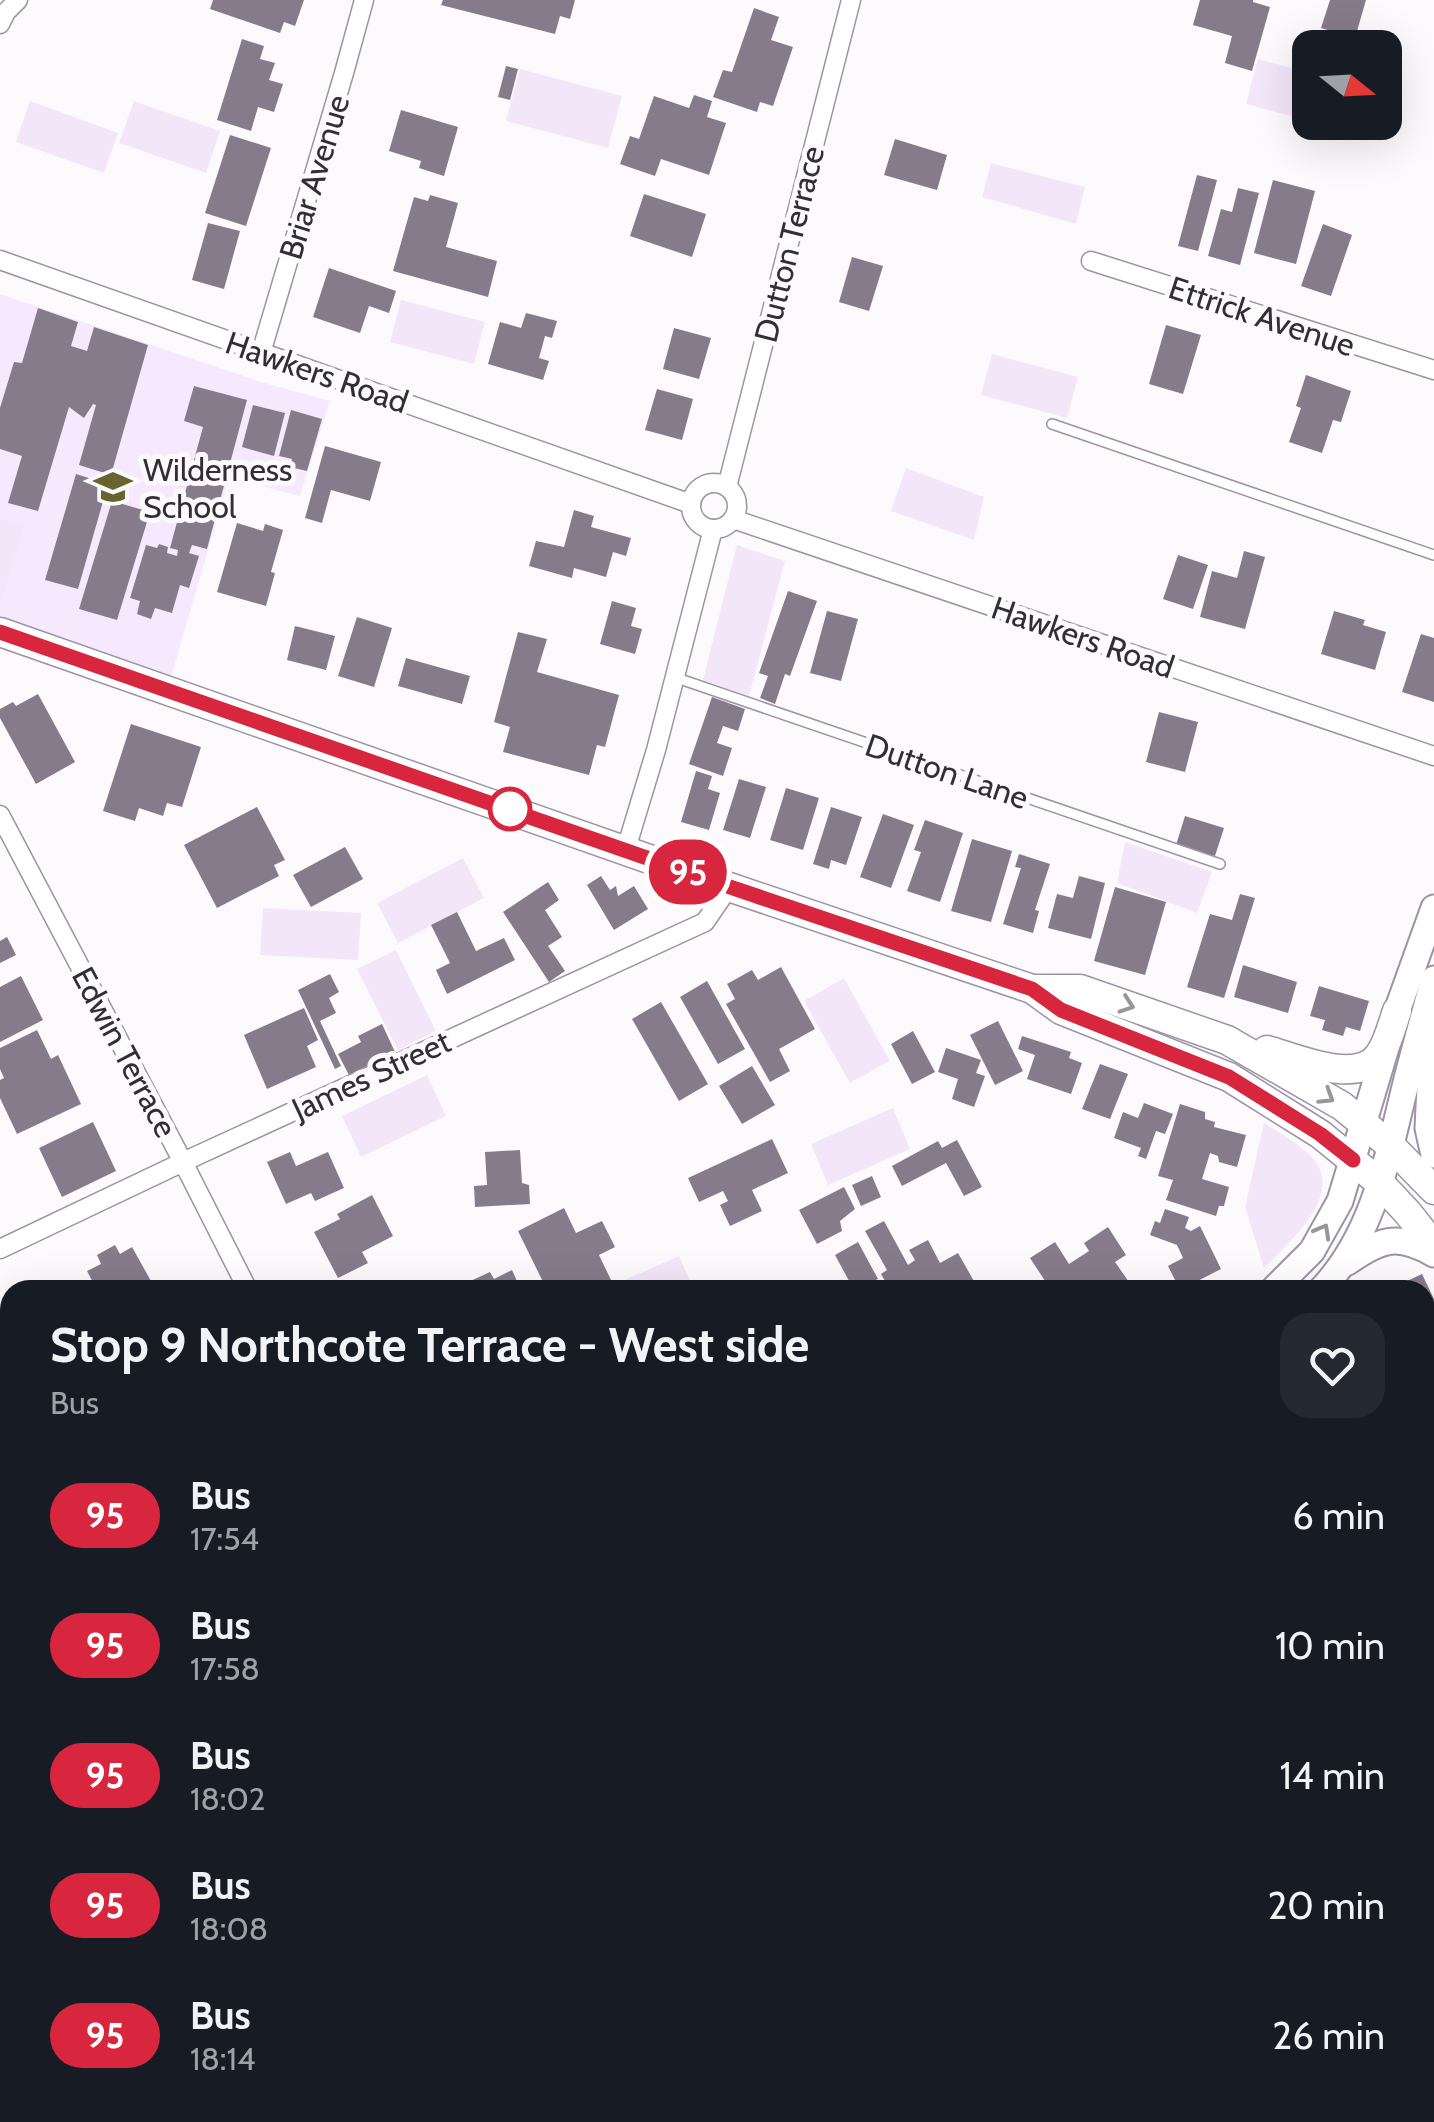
<!DOCTYPE html>
<html lang="en">
<head>
<meta charset="utf-8">
<style>
  body { margin:0; font-family:Cabin,sans-serif; background:#242831; color:#f1f3f6; height:100vh; display:flex; flex-direction:column; font-size:38px; white-space:nowrap }
  * { box-sizing:border-box; margin:0 }
  p { font-size:32px; color:#9ea1a6 }
  .icon { flex:none; width:55px; height:55px; fill:none; stroke:currentColor; stroke-width:2; stroke-linecap:round; stroke-linejoin:round }
  .map { position:relative; flex:1; overflow:hidden }
  .details { position:absolute; left:0px; top:1280px; width:1435px; height:842px; display:flex; flex-direction:column; background:#171b24; border-radius:30px 30px 0 0; box-shadow:0 10px 40px #0002 }
  .details>* { flex:none }
  .badge { padding:0 20px; border-radius:32px; font-size:35px; line-height:65px }
  .needle { width:65px; rotate:108deg }
  .fabs { position:absolute; left:1292px; top:30px; display:grid; gap:20px }
  .fabs a { display:grid; place-items:center; width:110px; height:110px; border-radius:20px; background:#171b24; box-shadow:0 10px 40px #0002; font-size:50px }
  .map>.badge { position:absolute; translate:-50% -50%; box-shadow:0 0 0 5px #fff }
  .round { display:grid; place-items:center; flex:none; width:105px; height:105px; border-radius:30px; background:#242831 }
  .summary { display:flex; align-items:center; justify-content:space-between; height:170px; padding:0 50px }
  h1 { font-size:48px; font-weight:700; line-height:75px }
  ul { padding:0; list-style:none }
  li { display:flex; align-items:center; gap:30px; height:130px; padding:0 50px }
  li div { flex:1 }
  li b { display:block; font-size:38px }
  li em { font-style:normal }
  li .badge { min-width:110px; font-weight:700; text-align:center }
  .map>svg:first-child { display:block }
</style>
</head>
<body>
<div class="map">
<svg width="1434" height="2122" viewBox="0 0 1434 2122">
  <rect width="100%" height="100%" fill="#fdfafe"/>
  <path fill="#f6e9fd" d="M0 294 261 382 330 401 300 496 229 478 167 691 0 632Z"/>
  <g fill="#f3e6f9">
    <path d="M1258 59 1310 73V121L1246 104Z"/>
    <path d="M520 69 622 96 608 148 506 121Z"/>
    <path d="M30 101 118 133 104 173 16 142Z"/>
    <path d="M134 101 220 131 206 173 119 143Z"/>
    <path d="M991 163 1085 187 1076 224 982 197Z"/>
    <path d="M401 300 485 322 474 364 390 342Z"/>
    <path d="M992 354 1078 377 1067 418 981 395Z"/>
    <path d="M906 468 984 497 974 540 891 511Z"/>
    <path d="M0 519 24 524 1 602H0Z"/>
    <path d="M737 545 785 561 749 696 703 680Z"/>
    <path d="M1125 842 1212 872 1197 913 1117 883Z"/>
    <path d="M463 858 484 898 398 943 377 903Z"/>
    <path d="M263 908 361 913 358 960 260 955Z"/>
    <path d="M396 950 436 1031 398 1050 357 969Z"/>
    <path d="M844 978 890 1061 850 1083 804 1001Z"/>
    <path d="M427 1075 446 1116 361 1157 342 1116Z"/>
    <path d="M893 1108 910 1149 828 1185 811 1144Z"/>
    <path d="M1264 1123C1278 1131 1305 1148 1315 1161 1343 1197 1287 1245 1264 1268L1245 1207Z"/>
    <path d="M679 1256 694 1290H602Z"/>
    <path d="M1425 2037 1434 2040V2122H1317L1313 2113 1425 2112Z"/>
  </g>
  <g fill="#867b8b">
    <path d="M213 0H304L295 26 284 22 280 33 210 9Z"/>
    <path d="M443 0H575L570 19 560 16 555 34 441 5Z"/>
    <path d="M1200 0H1253V2L1270 7 1252 71 1225 63 1232 36 1193 25Z"/>
    <path d="M1330 0H1366L1355 38 1321 28Z"/>
    <path d="M754 8 779 17 771 40 793 47 773 106 760 102 757 112 713 97 723 70 732 72Z"/>
    <path d="M242 39 264 46 260 59 275 63 269 80 283 84 274 112 258 107 251 131 217 120Z"/>
    <path d="M506 66 518 69 510 100 498 97Z"/>
    <path d="M694 95 712 101 707 117 726 123 709 175 661 159 655 176 620 164 630 136 639 139 654 96 689 108Z"/>
    <path d="M401 110 458 127 444 176 419 168 421 161 389 151Z"/>
    <path d="M230 135 271 148 246 226 205 213Z"/>
    <path d="M895 139 947 155 937 190 884 175Z"/>
    <path d="M1197 175 1217 180 1198 251 1178 246Z"/>
    <path d="M1273 180 1315 191 1296 264 1254 253Z"/>
    <path d="M1238 188 1259 193 1240 265 1208 256 1221 209 1232 212Z"/>
    <path d="M644 194 706 214 692 257 630 236Z"/>
    <path d="M430 195 458 203 446 247 497 261 488 297 393 271 414 197 428 201Z"/>
    <path d="M208 223 240 231 224 289 192 280Z"/>
    <path d="M1323 224 1352 235 1331 296 1301 286Z"/>
    <path d="M852 257 883 266 869 311 839 302Z"/>
    <path d="M329 268 396 291 389 313 369 306 360 333 313 317Z"/>
    <path d="M38 308 78 322 71 346 87 351 94 327 148 345 111 475 79 465 96 405 93 404 84 418 69 407 38 511 8 503 22 456 0 449V408L14 362 22 363Z"/>
    <path d="M526 313 557 321 552 338 545 336 539 358 549 361 543 380 488 364 500 322 521 328Z"/>
    <path d="M1166 325 1201 335 1183 394 1149 384Z"/>
    <path d="M674 328 711 338 699 379 663 369Z"/>
    <path d="M1306 375 1351 391 1341 422 1333 420 1322 453 1289 442 1301 408 1296 406Z"/>
    <path d="M194 386 247 400 207 549 192 545 189 553 199 556 189 588 180 585 172 613 155 608 151 619 137 614 140 601 130 598 146 545 157 548 159 544 168 547 167 553 177 556 178 550 170 548 203 427 184 421Z"/>
    <path d="M657 389 693 399 682 440 645 430Z"/>
    <path d="M253 405 285 413 274 456 242 447Z"/>
    <path d="M291 410 322 419 307 471 290 467 292 459 279 456Z"/>
    <path d="M325 446 381 462 370 501 331 490 322 523 305 518Z"/>
    <path d="M76 474 108 484 78 589 45 580Z"/>
    <path d="M112 501 150 512 117 620 79 609Z"/>
    <path d="M574 510 594 516 591 527 631 538 626 556 613 552 606 577 574 568 572 578 529 566 536 541 564 547Z"/>
    <path d="M237 523 263 531 265 524 283 530 271 572 275 573 266 606 217 592Z"/>
    <path d="M1244 551 1265 557 1245 629 1200 617 1212 571 1237 578Z"/>
    <path d="M1178 555 1208 565 1193 609 1163 599Z"/>
    <path d="M788 591 817 601 790 676 785 674 775 704 760 698 768 676 759 673Z"/>
    <path d="M612 601 636 608 631 626 642 629 635 654 600 644Z"/>
    <path d="M827 611 858 619 841 681 810 673Z"/>
    <path d="M1334 611 1365 620 1363 625 1386 632 1375 670 1321 654Z"/>
    <path d="M357 617 392 628 374 687 338 676Z"/>
    <path d="M295 626 335 636 326 670 287 660Z"/>
    <path d="M518 632 547 639 537 672 619 695 605 747 597 745 589 775 503 752 510 727 494 722Z"/>
    <path d="M1421 634 1434 638V702L1402 692Z"/>
    <path d="M406 658 470 676 462 704 398 686Z"/>
    <path d="M38 694 75 762 36 784 0 718V709L13 702 16 706Z"/>
    <path d="M712 697 745 709 738 731 723 726 717 743 732 748 723 776 689 764Z"/>
    <path d="M1159 712 1198 722 1185 772 1146 762Z"/>
    <path d="M131 724 201 747 182 807 167 803 163 816 139 808 135 821 103 811Z"/>
    <path d="M696 771 712 776 708 789 720 793 709 830 681 822Z"/>
    <path d="M739 779 766 787 750 838 723 830Z"/>
    <path d="M786 788 819 798 803 850 770 840Z"/>
    <path d="M257 807 285 860 274 865 279 876 217 908 184 845Z"/>
    <path d="M831 807 862 817 846 865 831 860 829 869 813 864Z"/>
    <path d="M883 814 914 825 891 888 860 877Z"/>
    <path d="M1185 816 1224 828 1215 856 1176 845Z"/>
    <path d="M925 820 963 833 940 902 907 891 921 852 914 850Z"/>
    <path d="M972 839 1012 851 991 922 951 911Z"/>
    <path d="M345 847 363 879 311 907 293 875Z"/>
    <path d="M1019 854 1050 864 1035 910 1039 911 1033 933 1003 924 1021 868 1015 867Z"/>
    <path d="M601 876 610 890 616 886 618 896 634 886 648 909 614 930 587 885Z"/>
    <path d="M1079 876 1105 883 1091 939 1048 928 1057 894 1073 898Z"/>
    <path d="M548 882 559 900 545 910 562 937 548 946 565 971 549 982 503 912Z"/>
    <path d="M1115 887 1166 902 1145 975 1094 961Z"/>
    <path d="M1240 894 1255 898 1224 998 1187 987 1210 914 1232 920Z"/>
    <path d="M457 912 476 951 504 938 515 960 447 994 436 970 450 963 431 925Z"/>
    <path d="M7 937 16 955 0 963V941Z"/>
    <path d="M1243 965 1297 982 1288 1013 1234 997Z"/>
    <path d="M781 967 815 1029 779 1049 790 1071 770 1082 726 1004 735 999 727 984 752 970 758 980Z"/>
    <path d="M330 974 339 992 329 998 336 1013 320 1021 341 1066 335 1069 298 990Z"/>
    <path d="M21 976 43 1020 0 1042V987Z"/>
    <path d="M707 981 745 1049 718 1064 680 997Z"/>
    <path d="M1319 986 1369 1001 1360 1031 1346 1027 1343 1036 1322 1030 1325 1020 1310 1016Z"/>
    <path d="M661 1002 708 1084 679 1101 632 1019Z"/>
    <path d="M304 1008 318 1040 307 1046 316 1067 267 1089 244 1035Z"/>
    <path d="M998 1021 1023 1071 995 1085 970 1035Z"/>
    <path d="M382 1024 395 1052 349 1075 338 1054 361 1042 358 1036Z"/>
    <path d="M37 1030 51 1059 58 1055 81 1104 17 1134 0 1098V1080L4 1078 0 1069V1048Z"/>
    <path d="M913 1031 935 1072 912 1084 891 1044Z"/>
    <path d="M1022 1036 1071 1052 1069 1058 1082 1063 1071 1094 1027 1079 1035 1055 1018 1049Z"/>
    <path d="M946 1048 981 1060 976 1073 985 1076 974 1107 952 1099 958 1079 938 1072Z"/>
    <path d="M1100 1064 1128 1074 1110 1119 1082 1109Z"/>
    <path d="M752 1066 775 1105 742 1124 719 1086Z"/>
    <path d="M1144 1103 1173 1114 1165 1134 1156 1131 1146 1159 1138 1156 1141 1148 1114 1138 1123 1112 1138 1118Z"/>
    <path d="M1180 1104 1205 1112V1119L1215 1122 1214 1127 1246 1135 1237 1167 1219 1162 1218 1156 1210 1153 1202 1179 1229 1187 1224 1206H1219L1216 1216 1166 1200 1173 1180 1158 1176Z"/>
    <path d="M93 1122 116 1171 62 1197 39 1148Z"/>
    <path d="M772 1139 788 1173 752 1190 762 1211 730 1226 720 1205 728 1201 723 1191 699 1202 688 1178Z"/>
    <path d="M957 1140 982 1187 964 1196 946 1163 902 1186 892 1166 938 1141 942 1148Z"/>
    <path d="M520 1150 522 1183 529 1185 530 1204 475 1207 474 1186 487 1185 485 1152Z"/>
    <path d="M290 1152 296 1166 328 1152 344 1188 315 1201 311 1193 286 1204 267 1162Z"/>
    <path d="M872 1176 881 1197 861 1206 852 1185Z"/>
    <path d="M844 1187 855 1209 840 1221 842 1231 817 1244 799 1210Z"/>
    <path d="M372 1195 393 1236 362 1252 368 1263 338 1278 314 1232 340 1219 337 1214Z"/>
    <path d="M564 1208 576 1233 602 1221 615 1247 599 1255 611 1280 591 1290H547L518 1231Z"/>
    <path d="M1165 1209 1189 1217 1185 1228 1191 1231 1200 1226 1221 1269 1180 1290 1168 1266 1183 1258 1177 1245 1150 1235 1155 1221 1160 1223Z"/>
    <path d="M884 1221 908 1265 915 1260 909 1250 928 1240 940 1263 958 1253 979 1290H890L881 1274 887 1270 865 1231Z"/>
    <path d="M1108 1227 1126 1255 1115 1262 1129 1282 1117 1290H1051L1030 1258 1055 1242 1069 1264 1089 1251 1084 1243Z"/>
    <path d="M858 1242 878 1279 854 1290 835 1255Z"/>
    <path d="M115 1245 120 1254 132 1247 156 1290H97L87 1271 101 1264 97 1255Z"/>
    <path d="M512 1270 521 1290H451L490 1272 494 1279Z"/>
    <path d="M1422 1274 1434 1299V1341L1425 1346V1290H1397L1409 1285 1407 1281Z"/>
    <path d="M1434 1643V1704L1429 1708 1425 1702V1650Z"/>
    <path d="M10 1751V1796L0 1778V1757Z"/>
    <path d="M1434 1854V1882L1425 1888V1860Z"/>
    <path d="M915 2112H983L987 2122H915L911 2114Z"/>
    <path d="M1001 2112H1044L1049 2122H1009L1008 2120 1004 2121Z"/>
    <path d="M1103 2112H1154L1133 2122H1108Z"/>
    <path d="M1160 2112H1194L1198 2122H1138Z"/>
    <path d="M1265 2112H1309L1314 2122H1269Z"/>
  </g>
  <g fill="none" stroke-linecap="round" stroke-linejoin="round">
    <g stroke="#9e93a4" stroke-width="12">
      <g id="service">
        <path d="M1052 424 1434 555"/>
        <path d="M674 677 1220 864"/>
      </g>
    </g>
    <g stroke="#9e93a4" stroke-width="21">
      <g id="minor">
        <path d="M0 24 6 12 18 0"/>
        <path d="M0 260 691 504"/>
        <path d="M1091 261 1434 370"/>
        <path d="M261 353 344 73 364 0"/>
        <circle cx="714" cy="506" r="23"/>
        <path d="M727 487 851 0"/>
        <path d="M733 519 1434 756"/>
        <path d="M0 815 183 1162 248 1290"/>
        <path d="M626 849 656 750 713 529"/>
        <path d="M0 1249 183 1162 705 922 729 887"/>
        <path d="M0 1404 10 1424"/>
        <path d="M1425 1591 1434 1603"/>
        <path d="M1425 1757 1434 1750"/>
        <path d="M1425 2008 1434 2011"/>
        <path d="M240 2112 241 2122"/>
        <path d="M852 2112 856 2122"/>
        <path d="M1071 2112 1075 2122"/>
        <path d="M757 2122 778 2112"/>
      </g>
    </g>
    <g stroke="#9e93a4" stroke-width="29">
      <g id="secondary">
        <path d="M1433 1024 1428 1128 1434 1155"/>
        <path d="M1346 1263C1381 1240 1395 1232 1434 1254"/>
        <path d="M1273 1290 1312 1251 1340 1201 1397 1011 1434 908"/>
        <path d="M1321 1290C1372 1237 1387 1161 1404 1091 1413 1054 1424 1016 1434 979"/>
        <path d="M0 1906 10 1901"/>
      </g>
    </g>
    <g stroke="#9e93a4" stroke-width="31">
      <g id="trunk">
        <path d="M0 632 729 887 1032 989 1061 1010 1229 1077 1320 1134 1379 1182 1408 1213 1434 1246"/>
        <path d="M1032 989H1080L1227 1040 1342 1106 1391 1146 1434 1190"/>
        <path d="M1267 1050C1296 1058 1358 1086 1379 1055 1388 1043 1392 1025 1397 1011"/>
      </g>
    </g>
    <path stroke="#b1aeb3" stroke-width="4" stroke-dasharray="10 5" stroke-linecap="butt" d="M1380 2112 1385 2122"/>
    <use href="#service" stroke="#fff" stroke-width="9"/>
    <use href="#minor" stroke="#fff" stroke-width="18"/>
    <use href="#secondary" stroke="#fff" stroke-width="25"/>
    <use href="#trunk" stroke="#fff" stroke-width="28"/>
  </g>
  <defs><path id="oneway-chevron" d="M-2-3.5L2.5 0L-2 3.5" fill="none" stroke-width="1.6" stroke-linecap="round" stroke-linejoin="round" transform="scale(2.5)"/></defs>
  <g stroke="#98969a">
    <use href="#oneway-chevron" transform="translate(1127 1005) rotate(19)"/>
    <use href="#oneway-chevron" transform="translate(1327 1097) rotate(32)"/>
    <use href="#oneway-chevron" transform="translate(1323 1231) rotate(-61)"/>
  </g>
  <g fill="none" stroke-linecap="round" stroke-linejoin="round">
    <g stroke="#fff" stroke-width="22">
      <path id="line" d="M0 632 730 887 1032 989 1061 1010 1229 1077 1320 1134 1353 1160"/>
    </g>
    <use href="#line" stroke="#d7263d" stroke-width="15"/>
  </g>
  <defs>
    <g id="school-bare" transform="scale(3)"><path d="M0-5L7-2L0 1L-7-2ZM-4 1L0 2.5L4 1V4Q0 6-4 4Z" fill="#686430" stroke="#fdfafe" stroke-width="2.5" paint-order="stroke"/></g>
  </defs>
  <g fill-rule="evenodd">
    <use href="#school-bare" x="113" y="487"/>
  </g>
  <circle fill="#fff" stroke="#d7263d" stroke-width="5" cx="510" cy="809" r="20"/>
  <g text-anchor="middle" dominant-baseline="central" stroke-width="10" stroke-linejoin="round" paint-order="stroke">
    <g font-size="32" fill="#322e35" stroke="#fdfafe">
      <text transform="translate(314 177) rotate(-73)">Briar Avenue</text>
      <text transform="translate(789 244) rotate(-76)">Dutton Terrace</text>
      <text transform="translate(1262 316) rotate(18)">Ettrick Avenue</text>
      <text transform="translate(317 372) rotate(19)">Hawkers Road</text>
      <text transform="translate(1083 637) rotate(19)">Hawkers Road</text>
      <text transform="translate(947 771) rotate(19)">Dutton Lane</text>
      <text transform="translate(125 1052) rotate(62)">Edwin Terrace</text>
      <text transform="translate(371 1075) rotate(-25)">James Street</text>
    </g>
    <g font-size="32" fill="#322e35" stroke="#fdfafe" text-anchor="start">
      <text x="143" y="469">Wilderness<tspan x="143" dy="37">School</tspan></text>
    </g>
  </g>
</svg>
<div class="fabs">
<a><svg class="needle" viewBox="-14 -14 28 28"><path d="M0-13l5 13h-10z" fill="#e53935"/><path d="M0 13l5-13h-10z" fill="#9ea1a6"/></svg></a>
</div>
<b class="badge" style="left:688px;top:872px;background:#d7263d;color:#fff">95</b>
<section class="details">
<div class="summary"><div><h1>Stop 9 Northcote Terrace - West side</h1><p>Bus</p></div><a class="round"><svg class="icon" aria-label="heart" viewBox="0 0 24 24"><path d="M12 20l-8-8c-3-5 5-10 8-4 3-6 11-1 8 4z"/></svg></a></div>
<ul>
<li><span class="badge" style="background:#d7263d;color:#fff">95</span><div><b>Bus</b><p>17:54</p></div><em>6 min</em></li>
<li><span class="badge" style="background:#d7263d;color:#fff">95</span><div><b>Bus</b><p>17:58</p></div><em>10 min</em></li>
<li><span class="badge" style="background:#d7263d;color:#fff">95</span><div><b>Bus</b><p>18:02</p></div><em>14 min</em></li>
<li><span class="badge" style="background:#d7263d;color:#fff">95</span><div><b>Bus</b><p>18:08</p></div><em>20 min</em></li>
<li><span class="badge" style="background:#d7263d;color:#fff">95</span><div><b>Bus</b><p>18:14</p></div><em>26 min</em></li>
</ul>
</section>
</div>
</body>
</html>
